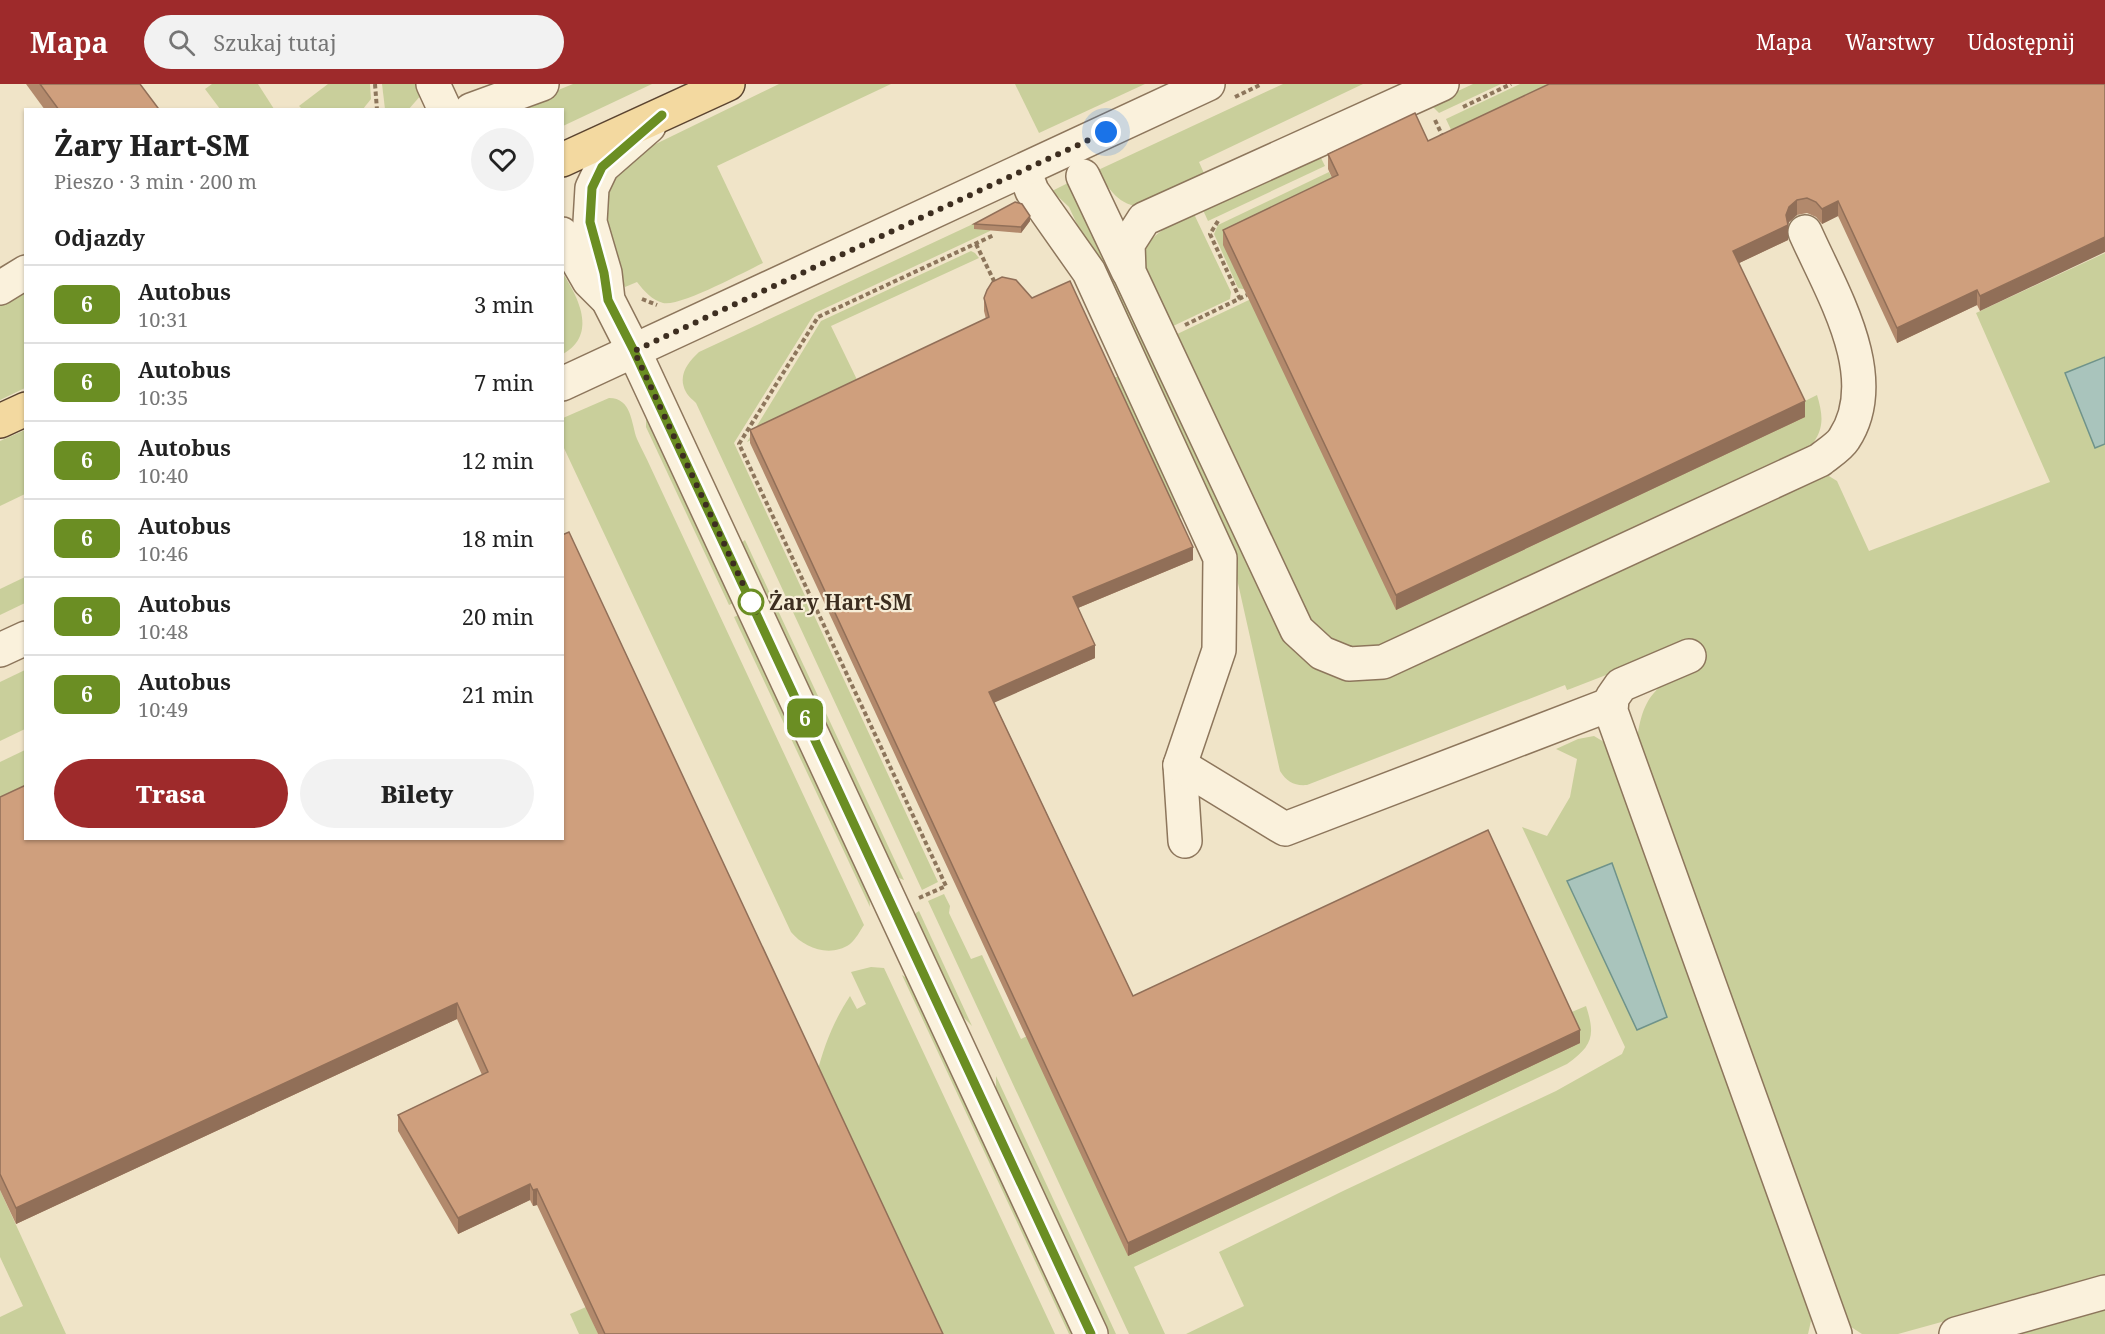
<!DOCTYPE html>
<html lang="pl">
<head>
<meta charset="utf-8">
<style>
  body { margin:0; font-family:"Noto Serif",serif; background:#f2f2f2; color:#222; height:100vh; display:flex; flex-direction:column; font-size:22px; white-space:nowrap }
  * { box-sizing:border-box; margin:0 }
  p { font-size:20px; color:#767676 }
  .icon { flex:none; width:33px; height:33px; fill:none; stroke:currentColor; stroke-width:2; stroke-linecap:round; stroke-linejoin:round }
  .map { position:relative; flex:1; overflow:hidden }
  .panel { position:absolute; left:24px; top:24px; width:540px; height:732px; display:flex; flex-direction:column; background:#fff; border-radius:0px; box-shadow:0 2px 4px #0004 }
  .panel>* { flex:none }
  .badge { padding:0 12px; border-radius:9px; font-size:21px; line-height:39px }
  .you { position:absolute; width:30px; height:30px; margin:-15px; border:4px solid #fff; border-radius:50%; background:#1a73e8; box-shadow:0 0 0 9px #1a73e833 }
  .map>.badge { position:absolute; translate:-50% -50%; box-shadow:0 0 0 3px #fff }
  h2 { padding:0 30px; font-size:22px; line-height:54px }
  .round { display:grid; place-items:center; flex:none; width:63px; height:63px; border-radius:32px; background:#f2f2f2 }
  .head { display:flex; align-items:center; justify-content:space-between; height:102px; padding:0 30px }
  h1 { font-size:28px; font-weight:800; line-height:45px }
  .button { display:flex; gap:12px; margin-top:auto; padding:12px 30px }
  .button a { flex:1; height:69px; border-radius:36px; background:#9e2a2b; color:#fff; font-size:24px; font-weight:800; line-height:69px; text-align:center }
  .button a+a { background:#f2f2f2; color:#222 }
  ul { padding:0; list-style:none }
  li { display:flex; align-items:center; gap:18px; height:78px; padding:0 30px; border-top:2px solid #e0e0e0 }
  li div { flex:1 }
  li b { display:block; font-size:22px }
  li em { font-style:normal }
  li .badge { min-width:66px; font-weight:700; text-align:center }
  header { display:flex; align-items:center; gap:36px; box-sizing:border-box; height:84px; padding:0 30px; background:#9e2a2b; color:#fff }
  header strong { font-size:28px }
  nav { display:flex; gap:33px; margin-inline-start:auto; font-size:21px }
  .search { width:420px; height:54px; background:#f2f2f2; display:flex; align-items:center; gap:15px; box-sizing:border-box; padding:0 21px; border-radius:33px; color:#767676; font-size:22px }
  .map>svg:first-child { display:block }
</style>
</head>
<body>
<header>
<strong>Mapa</strong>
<div class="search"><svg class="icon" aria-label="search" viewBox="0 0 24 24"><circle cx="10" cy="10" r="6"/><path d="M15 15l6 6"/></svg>Szukaj tutaj</div>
<nav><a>Mapa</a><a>Warstwy</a><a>Udostępnij</a></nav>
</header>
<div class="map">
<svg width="2105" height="1250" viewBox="0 0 2105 1250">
  <rect width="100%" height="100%" fill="#f0e4c8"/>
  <g fill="#c9cf9b">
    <path d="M212 0H258L274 25H220L205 5Z"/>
    <path d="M328 0H370L371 15 363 25H302L299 22Z"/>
    <path d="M382 0H424L422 10 408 26 385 25Z"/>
    <path d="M573 0H652L563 42 562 26H509Z"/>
    <path d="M779 0H891L717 82 763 179C744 188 680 223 663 219 652 216 644 207 637 198L625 203 618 187 604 129 609 102 629 73Z"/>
    <path d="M1015 0H1145L1039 49Z"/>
    <path d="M1283 0H1363L1199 78 1207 96 1143 123C1118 122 1110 105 1096 87Z"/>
    <path d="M1473 0H1501L1439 29 1430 20Z"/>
    <path d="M1520 0H1560L1453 50 1446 35Z"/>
    <path d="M1320 72 1325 82 1208 137 1203 126Z"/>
    <path d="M1329 88 1339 109 1247 206 1238 204 1214 150 1218 141Z"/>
    <path d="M1072 97 1329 589 1824 389 1837 397 1869 467 2050 398 1976 229 2105 169V1193L1898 1250H1862L1848 1241 1636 664C1642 611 1654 600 1703 580L1694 557 1570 605 1567 606 1565 601 1307 701C1294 702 1287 698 1280 687L1233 477 1069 123 1052 107Z"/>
    <path d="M1194 130 1231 208 1230 215 1169 244C1164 232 1142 187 1142 178 1141 153 1175 138 1194 130Z"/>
    <path d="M988 133 992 143 990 147 815 229 734 359 938 798 922 806 696 319C693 316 688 312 686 308 677 292 688 278 699 268Z"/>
    <path d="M971 167 975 169 979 174 831 242 861 304 747 358 821 237Z"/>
    <path d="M562 188C578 213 598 250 563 270Z"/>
    <path d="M25 205V304L0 316V220Z"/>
    <path d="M1251 215 1398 525 1804 333 1799 320 1817 311C1823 331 1825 345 1810 363L1385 564 1363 568 1316 549 1173 252Z"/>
    <path d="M1113 293H1119L1182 430 1178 435Z"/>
    <path d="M609 314C632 314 631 339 637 355 641 364 646 373 650 382L864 841C860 847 856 855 850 860 830 874 804 864 791 848L563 362V334Z"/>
    <path d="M646 332 736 518 729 521 646 343Z"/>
    <path d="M25 346V410L0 422V357Z"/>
    <path d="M745 456 904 796 894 792 740 460Z"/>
    <path d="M25 493V519L0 531V505Z"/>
    <path d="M741 530 869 808 870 823 734 533Z"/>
    <path d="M25 586V645L0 657V598Z"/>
    <path d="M1594 652 1604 658 1614 675 1810 1226 1811 1237 1808 1250H1186L1244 1222 1219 1168 1343 1107 1556 1007 1622 970 1625 963 1522 743 1547 752 1570 713 1577 675 1556 665 1578 655Z"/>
    <path d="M25 666V717L0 729V678Z"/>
    <path d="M944 810 950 822 949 829 971 875 982 871 1021 955 1027 952 1567 930 1586 922C1596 952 1592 962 1567 980L1134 1183 1165 1250H1129L928 817Z"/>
    <path d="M919 827 972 942 957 927 914 834 916 829Z"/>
    <path d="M871 883 884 884 1055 1250H936L816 992C825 960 832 940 850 912L857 925 866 920 851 888Z"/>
    <path d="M902 891 908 895 1077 1250H1069Z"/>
    <path d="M996 992 1116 1250H1109L996 1009Z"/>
    <path d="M0 1106 66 1250H0V1233L23 1222 0 1173Z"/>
    <path d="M2105 1222V1250H2003Z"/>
    <path d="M586 1223 598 1250H579L570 1230Z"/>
  </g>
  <g fill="#a9c4bc" stroke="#6f938a" stroke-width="1.5">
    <path d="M2105 273V360L2095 364 2065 289Z"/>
    <path d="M1612 779 1667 933 1637 946 1567 797Z"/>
  </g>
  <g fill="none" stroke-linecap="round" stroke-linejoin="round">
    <g stroke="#8d765c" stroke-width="36">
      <g id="minor">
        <path d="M433 0 445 26"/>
        <path d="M1442 0 1144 135 1128 160 1129 188 1297 546 1322 569 1349 580 1383 578 1820 376C1827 370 1839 363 1844 355 1885 293 1831 207 1805 148"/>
        <path d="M471 26 542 0"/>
        <path d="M649 42 602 83 592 104 590 138 605 189 608 216 634 267 1091 1250"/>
        <path d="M1024 86 1032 107 1089 188 1220 474 1219 566 1180 681 1185 757"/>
        <path d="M1083 92 1128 187"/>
        <path d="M562 150 589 197 605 213"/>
        <path d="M0 204 26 188"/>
        <path d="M562 300 1208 0"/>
        <path d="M0 566 26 554"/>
        <path d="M1689 572 1621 601 1612 614 1611 627 1835 1250"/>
        <path d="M1180 681 1285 745 1611 620"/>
        <path d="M1956 1250 2105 1208"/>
      </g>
    </g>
    <g stroke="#5b4430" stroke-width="36">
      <g id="major">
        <path d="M562 76 728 0"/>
        <path d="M0 337 26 325"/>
      </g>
    </g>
    <g stroke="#8d765c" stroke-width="4" stroke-dasharray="4.5 3" stroke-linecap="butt">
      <path d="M375 0 377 26"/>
      <path d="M1235 13 1262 0"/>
      <path d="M1463 23 1511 0"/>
      <path d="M1435 36 1443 53"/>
      <path d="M1218 137 1210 150 1240 215"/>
      <path d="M976 160 995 199"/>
      <path d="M642 215 657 221"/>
      <path d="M1185 241 1247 211"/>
      <path d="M919 814 946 802 739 360 818 233 994 151"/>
    </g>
    <use href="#minor" stroke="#faf1dc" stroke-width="33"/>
    <use href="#major" stroke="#f3d9a0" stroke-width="33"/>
  </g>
  <g fill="#b2896c">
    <path d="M26 0H140L158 26H45Z"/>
    <path d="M2105 0 1980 227 1977 221 1897 259 1838 132 1822 140 1816 133 1807 129 1797 131 1789 138 1788 141V156L1739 179 1805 333 1396 526 1223 161V146L1332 94 1328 85V70L1428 57Z"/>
    <path d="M1030 137 1021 149 974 145V140Z"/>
    <path d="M984 214 1193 476 1078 524 1095 574 994 618 1133 912 1580 959 1128 1172 750 359V346L986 235 984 227Z"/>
    <path d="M0 713 562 754 943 1250H598L537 1121 533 1122 530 1116 458 1150 398 1047V1031L482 991 457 935 16 1140 0 1106Z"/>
  </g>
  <g fill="#916f58">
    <path d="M1797 116V131L1789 138 1788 141V156L1733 182V167Z"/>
    <path d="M1838 117V132L1822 140V125Z"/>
    <path d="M1030 132V137L1021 149V143Z"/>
    <path d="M2105 153V168L1980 227V212Z"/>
    <path d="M1977 206V221L1897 259V244Z"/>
    <path d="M1805 317V333L1396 526V511Z"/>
    <path d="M1193 463V476L1073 526V513Z"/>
    <path d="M1095 561V574L989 621V608Z"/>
    <path d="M457 919V935L16 1140V1124Z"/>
    <path d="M1580 946V959L1128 1172V1159Z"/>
    <path d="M530 1100V1116L458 1150V1134Z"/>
    <path d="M537 1105V1121L533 1122V1106Z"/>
  </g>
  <g fill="#cf9f7d" stroke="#916f58" stroke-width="1.5">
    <path d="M40 0H140L158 24 156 26H59Z"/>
    <path d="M1549 0H2105V153L1980 212 1977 206 1897 244 1838 117 1822 125 1816 118 1807 114 1797 116 1789 123 1786 131 1788 141 1733 167 1805 317 1396 511 1223 146 1338 91 1328 70 1415 29 1428 57Z"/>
    <path d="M1015 118 1022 120 1030 132 1021 143 974 140Z"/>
    <path d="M1002 193 1016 196 1032 214 1070 197 1193 463 1073 513 1095 561 989 608 1133 912 1488 746 1580 946 1128 1159 750 346 989 233 984 214 987 206 992 198Z"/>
    <path d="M569 448 943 1250H605L537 1105 533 1106 530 1100 458 1134 398 1031 488 988 457 919 16 1124 0 1090V713L26 701V754H562V451Z"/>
  </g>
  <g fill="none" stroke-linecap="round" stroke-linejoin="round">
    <g stroke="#fff" stroke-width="14">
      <path id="line" d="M662 31 602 83 592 104 590 138 604 189 608 216 634 267 1091 1250"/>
    </g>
    <use href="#line" stroke="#6b8e23" stroke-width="9"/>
    <path stroke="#3d2e20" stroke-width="6" stroke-dasharray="0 10.8" d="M751 518 756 528 634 267 1106 48"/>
  </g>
  <circle fill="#fff" stroke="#6b8e23" stroke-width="3" cx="751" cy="518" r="12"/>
  <g text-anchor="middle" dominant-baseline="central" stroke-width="4.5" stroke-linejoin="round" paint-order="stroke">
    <g font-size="21" font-weight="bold" fill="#3d2e20" stroke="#f7eed8" text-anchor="start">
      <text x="769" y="518">Żary Hart-SM</text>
    </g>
  </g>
</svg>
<div class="you" style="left:1106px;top:48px"></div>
<b class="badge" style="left:805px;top:634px;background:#6b8e23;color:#fff">6</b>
<section class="panel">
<div class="head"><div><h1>Żary Hart-SM</h1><p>Pieszo · 3 min · 200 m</p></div><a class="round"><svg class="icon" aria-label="heart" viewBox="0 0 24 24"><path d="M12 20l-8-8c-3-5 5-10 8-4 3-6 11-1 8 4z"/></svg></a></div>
<h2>Odjazdy</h2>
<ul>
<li><span class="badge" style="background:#6b8e23;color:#fff">6</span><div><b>Autobus</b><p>10:31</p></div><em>3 min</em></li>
<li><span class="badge" style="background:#6b8e23;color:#fff">6</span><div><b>Autobus</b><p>10:35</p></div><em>7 min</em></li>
<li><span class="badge" style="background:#6b8e23;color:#fff">6</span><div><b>Autobus</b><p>10:40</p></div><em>12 min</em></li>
<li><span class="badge" style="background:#6b8e23;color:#fff">6</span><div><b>Autobus</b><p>10:46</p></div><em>18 min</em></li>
<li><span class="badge" style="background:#6b8e23;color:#fff">6</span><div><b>Autobus</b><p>10:48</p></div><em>20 min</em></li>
<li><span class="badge" style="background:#6b8e23;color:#fff">6</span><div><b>Autobus</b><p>10:49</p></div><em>21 min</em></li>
</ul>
<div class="button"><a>Trasa</a><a>Bilety</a></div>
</section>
</div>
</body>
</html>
